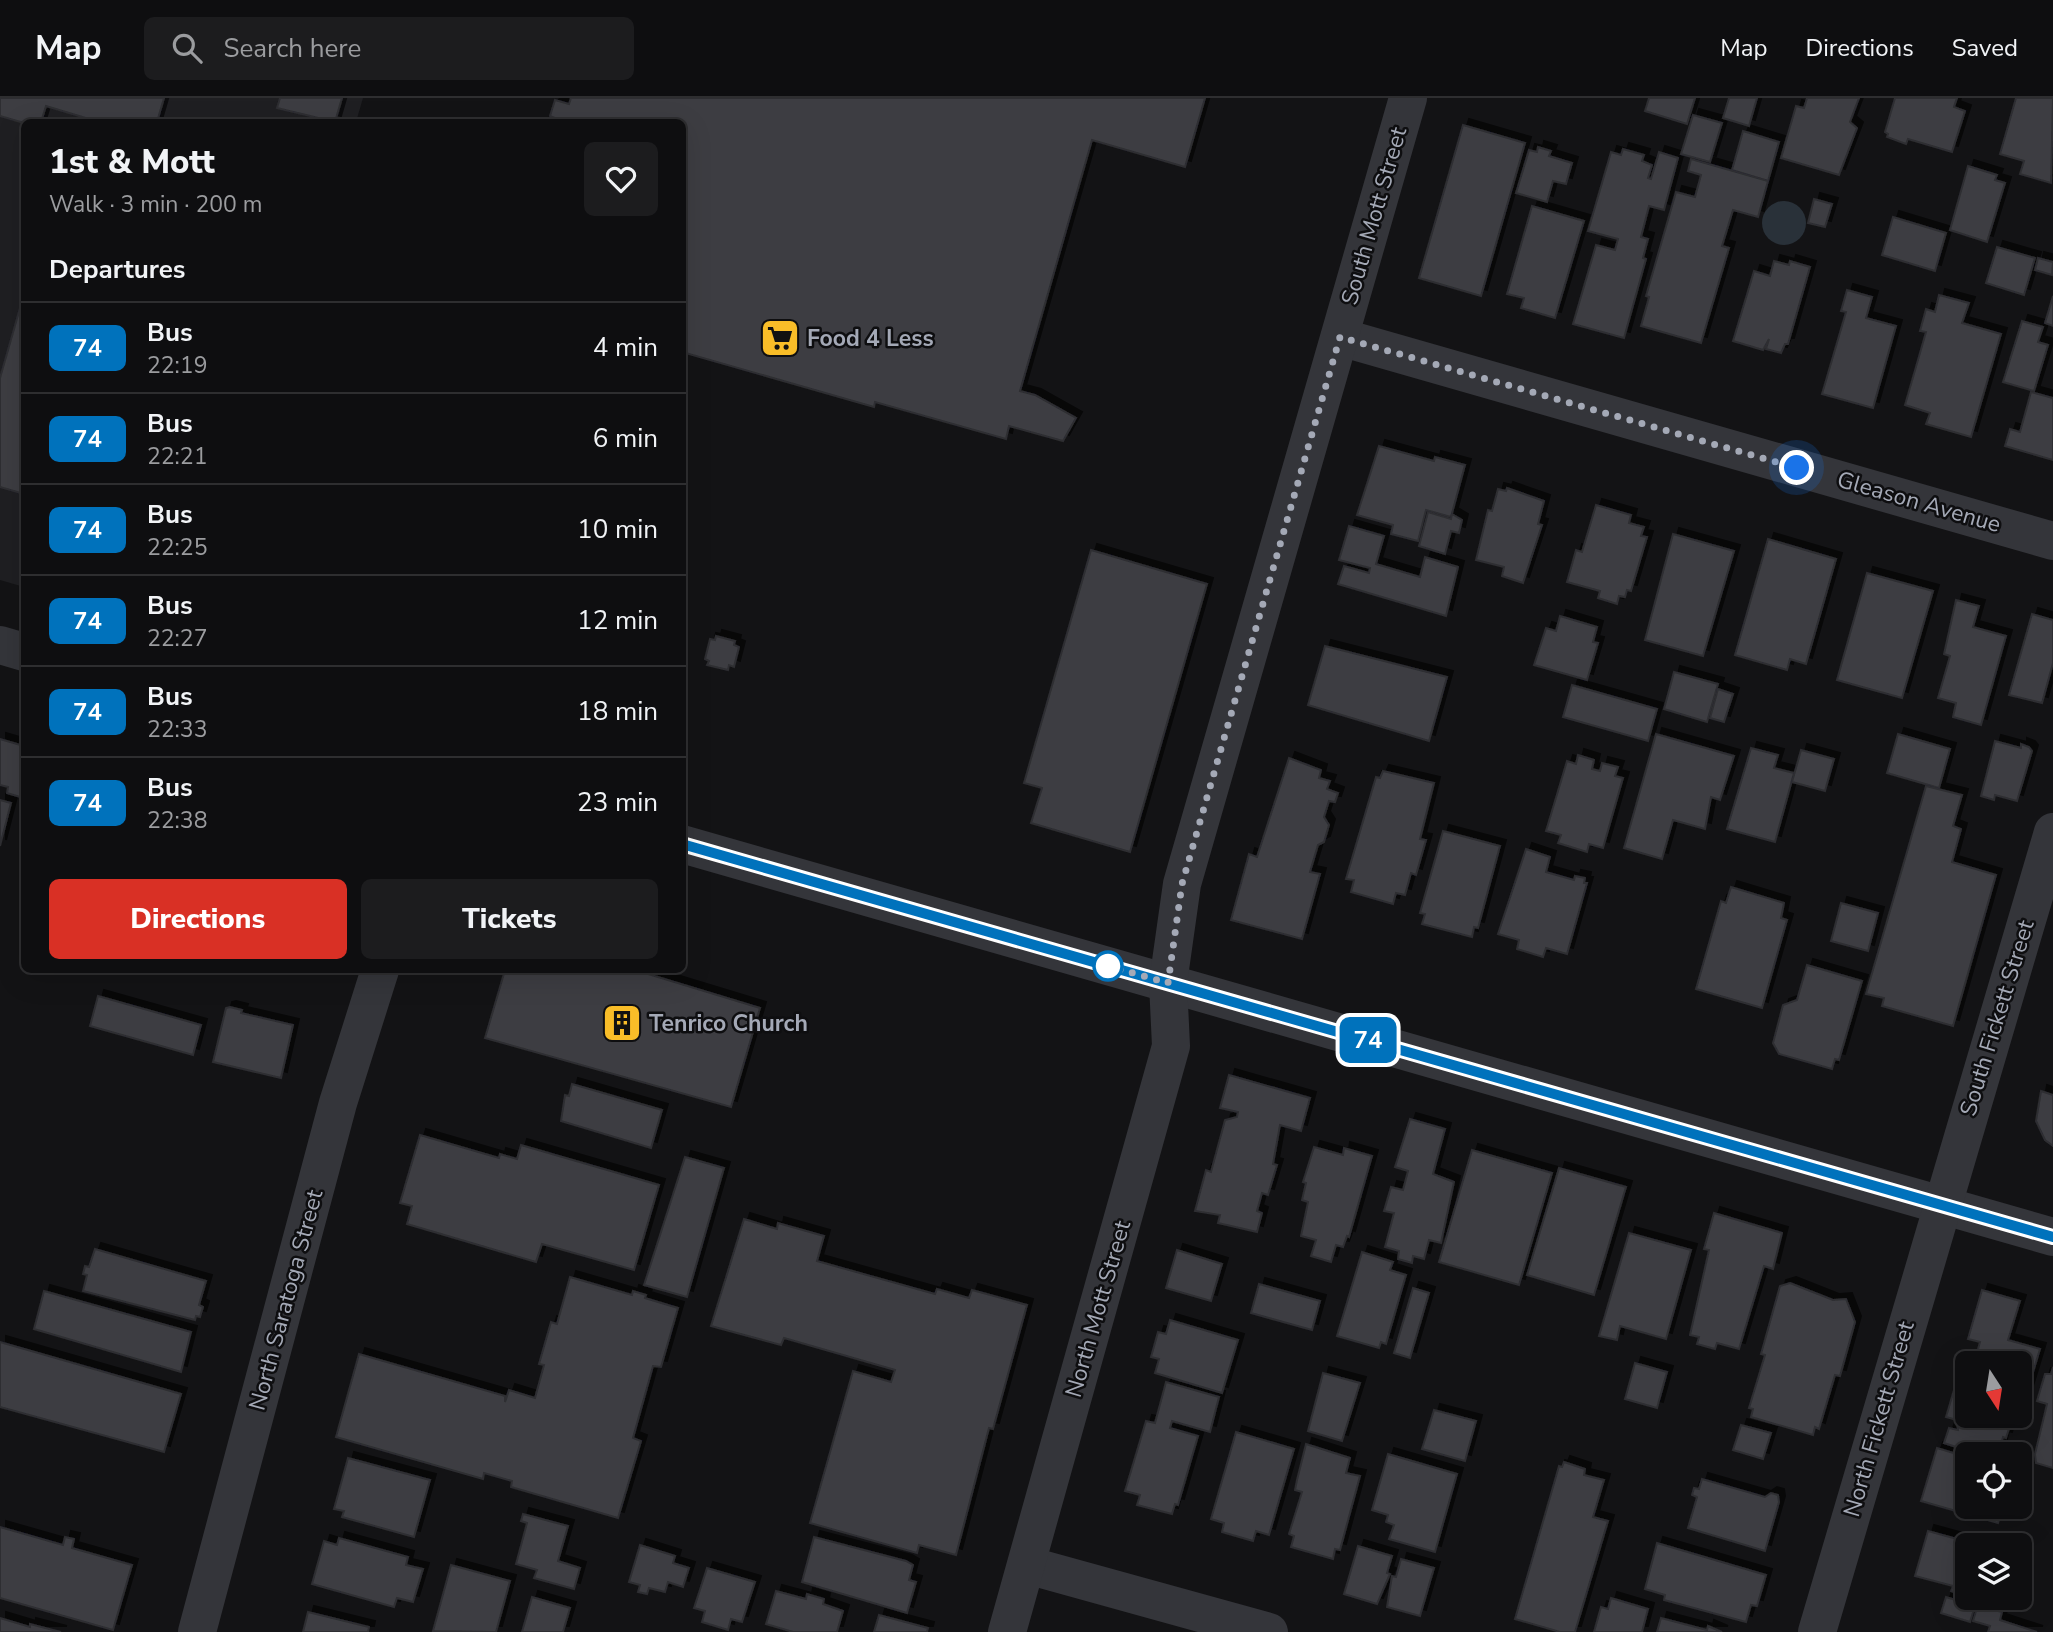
<!DOCTYPE html>
<html lang="en">
<head>
<meta charset="utf-8">
<style>
  body { margin:0; font-family:"Nunito Sans",sans-serif; background:#1c1c1e; color:#f1f3f6; height:100vh; display:flex; flex-direction:column; font-size:26px; white-space:nowrap }
  * { box-sizing:border-box; margin:0 }
  p { font-size:23px; color:#9b9c9f }
  .icon { flex:none; width:38px; height:38px; fill:none; stroke:currentColor; stroke-width:2; stroke-linecap:round; stroke-linejoin:round }
  .map { position:relative; flex:1; overflow:hidden }
  .sheet { position:absolute; left:21px; top:21px; width:665px; height:854px; display:flex; flex-direction:column; background:#0e0e10; border-radius:10px; box-shadow:0 7px 28px #0002,0 0 0 2px #2e2e30 }
  .sheet>* { flex:none }
  .badge { padding:0 14px; border-radius:10px; font-size:24px; line-height:46px }
  .needle { width:46px; rotate:168deg }
  .tools { position:absolute; left:1955px; top:1253px; display:grid; gap:14px }
  .tools a { display:grid; place-items:center; width:77px; height:77px; border-radius:10px; background:#0e0e10; box-shadow:0 7px 28px #0002,0 0 0 2px #2e2e30; font-size:35px }
  .you { position:absolute; width:35px; height:35px; margin:-18px; border:5px solid #fff; border-radius:50%; background:#1a73e8; box-shadow:0 0 0 10px #1a73e833 }
  .map>.badge { position:absolute; translate:-50% -50%; box-shadow:0 0 0 4px #fff }
  h2 { padding:0 28px; font-size:26px; line-height:63px }
  .round { display:grid; place-items:center; flex:none; width:74px; height:74px; border-radius:10px; background:#1c1c1e }
  .head { display:flex; align-items:center; justify-content:space-between; height:119px; padding:0 28px }
  h1 { font-size:33px; font-weight:800; line-height:52px }
  .cta { display:flex; gap:14px; margin-top:auto; padding:14px 28px }
  .cta a { flex:1; height:80px; border-radius:10px; background:#d93025; color:#fff; font-size:28px; font-weight:800; line-height:80px; text-align:center }
  .cta a+a { background:#1c1c1e; color:#f1f3f6 }
  ul { padding:0; list-style:none }
  li { display:flex; align-items:center; gap:21px; height:91px; padding:0 28px; border-top:2px solid #2e2e30 }
  li div { flex:1 }
  li b { display:block; font-size:26px }
  li em { font-style:normal }
  li .badge { min-width:77px; font-weight:700; text-align:center }
  header { display:flex; align-items:center; gap:42px; box-sizing:border-box; height:98px; padding:0 35px; background:#0e0e10; border-bottom:2px solid #2e2e30 }
  header strong { font-size:33px }
  nav { display:flex; gap:38px; margin-inline-start:auto; font-size:24px }
  .search { width:490px; height:63px; background:#1c1c1e; display:flex; align-items:center; gap:18px; box-sizing:border-box; padding:0 24px; border-radius:10px; color:#9b9c9f; font-size:26px }
  .map>svg:first-child { display:block }
</style>
</head>
<body>
<header>
<strong>Map</strong>
<div class="search"><svg class="icon" aria-label="search" viewBox="0 0 24 24"><circle cx="10" cy="10" r="6"/><path d="M15 15l6 6"/></svg>Search here</div>
<nav><a>Map</a><a>Directions</a><a>Saved</a></nav>
</header>
<div class="map">
<svg width="2053" height="1534" viewBox="0 0 2053 1534">
  <defs>
    <filter id="shadow"><feDropShadow dx="6" dy="-6" stdDeviation="0" flood-color="#0009"/></filter>
  </defs>
  <rect width="100%" height="100%" fill="#131315"/>
  <path fill="#1f1f22" d="M0 0H363L356 24H24V489L0 482Z"/>
  <circle fill="#293139" cx="1784" cy="125" r="22"/>
  <g fill="#3d3e42" stroke="#2d2d31" stroke-width="2" filter="url(#shadow)">
    <path d="M0 0H164L157 24H99L46 8 41 24 24 25 0 18Z"/>
    <path d="M280 0H342L335 24 277 10Z"/>
    <path d="M571 0H1205L1185 69 1092 42 1020 293 1035 297 1076 320 1063 343 1009 328 1006 341 875 304 874 309 682 254V24H564L550 18 555 2 569 6Z"/>
    <path d="M1649 0H1695L1687 26 1645 13Z"/>
    <path d="M1729 0H1757L1749 28 1723 20Z"/>
    <path d="M1807 0H1859L1850 24 1857 30 1839 77 1781 60 1796 8 1804 10Z"/>
    <path d="M1895 0H1957L1954 9 1965 13 1952 54 1908 41 1906 46 1887 39 1888 36 1885 34Z"/>
    <path d="M2016 0H2053L2051 85 2020 76 2024 63 2000 56Z"/>
    <path d="M1693 17 1722 25 1710 64 1681 56Z"/>
    <path d="M1463 27 1525 45 1481 198 1419 180Z"/>
    <path d="M1743 33 1779 44 1768 83 1732 72Z"/>
    <path d="M1538 49 1551 53 1549 58 1572 65 1566 86 1553 83 1547 104 1516 95 1529 52 1537 54Z"/>
    <path d="M1623 51 1644 57 1642 63 1652 67 1648 80 1651 81 1659 54 1678 60 1664 112 1649 108 1641 139 1648 141 1643 160 1646 161 1624 240 1573 226 1596 147 1615 152 1618 141 1588 133 1611 54 1621 57Z"/>
    <path d="M1691 61 1768 83 1758 119 1733 112 1722 148 1729 150 1701 245 1641 228 1649 199 1646 198 1676 94 1695 99 1701 77 1688 73Z"/>
    <path d="M1968 68 1997 77 1995 82 2005 85 1987 144 1950 132Z"/>
    <path d="M1814 101 1832 106 1825 129 1808 125Z"/>
    <path d="M1532 108 1584 123 1555 220 1521 210 1524 200 1507 196Z"/>
    <path d="M1893 119 1946 135 1935 173 1882 157Z"/>
    <path d="M1997 149 2035 160 2024 197 1986 185Z"/>
    <path d="M2038 160 2053 164 2052 177 2035 172Z"/>
    <path d="M1774 163 1789 167 1790 163 1810 169 1788 246H1785L1781 255 1766 251 1769 241 1763 252 1733 243 1754 173 1770 178Z"/>
    <path d="M1847 192 1872 199 1866 220 1896 228 1873 310 1822 296 1846 214 1841 213Z"/>
    <path d="M24 196V396L0 389V280Z"/>
    <path d="M1939 197 1969 205 1962 225 2001 236 1971 339 1926 326 1930 315 1905 307 1926 234 1920 233 1926 211 1935 214Z"/>
    <path d="M2053 198V228L2045 225Z"/>
    <path d="M2022 223 2043 229 2038 244 2048 247 2034 293 2003 284Z"/>
    <path d="M2031 294 2053 300V362L2005 348 2010 331 2020 334Z"/>
    <path d="M1379 348 1434 363 1435 359 1465 367 1451 419 1426 412 1418 443 1391 436 1393 427 1357 417Z"/>
    <path d="M1507 390 1544 403 1538 426 1542 427 1523 485 1502 478 1504 469 1476 462 1488 412 1492 413 1498 391 1506 393Z"/>
    <path d="M1596 407 1631 417 1629 425 1644 429 1641 438 1647 439 1631 493 1627 492 1625 499 1619 498 1617 506 1598 500 1600 493 1567 484 1576 452 1582 454Z"/>
    <path d="M1428 414 1451 421 1452 416 1462 422 1459 435 1451 433 1445 456 1419 448Z"/>
    <path d="M1349 428 1384 438 1376 466 1420 479 1425 459 1458 469 1446 518 1338 486 1344 468 1369 475 1370 470 1339 462Z"/>
    <path d="M1673 436 1734 453 1703 558 1645 542Z"/>
    <path d="M1768 441 1836 461 1806 566 1790 561 1787 572 1735 557Z"/>
    <path d="M1091 452 1207 486 1130 754 1031 725 1042 690 1024 685Z"/>
    <path d="M1867 475 1933 493 1902 600 1837 582Z"/>
    <path d="M1956 502 1979 508 1973 529 2006 538 1981 627 1953 619 1956 605 1938 600 1950 558 1944 556Z"/>
    <path d="M2032 516 2053 522V565L2042 605 2009 597Z"/>
    <path d="M1560 518 1597 529 1593 544 1598 545 1587 582 1534 567 1546 530 1556 533Z"/>
    <path d="M716 538 735 543 734 547 739 549 734 569 729 567 728 572 707 567 709 563 705 561 710 541 715 542Z"/>
    <path d="M1325 548 1447 579 1429 643 1308 607Z"/>
    <path d="M1674 574 1718 586 1707 624 1664 611Z"/>
    <path d="M1572 587 1657 611 1648 643 1563 619Z"/>
    <path d="M1718 591 1733 596 1724 624 1710 620Z"/>
    <path d="M1656 636 1734 658 1720 702 1711 699 1705 731 1673 722 1662 761 1624 750Z"/>
    <path d="M1898 636 1950 651 1939 690 1887 675Z"/>
    <path d="M0 641 24 648 20 699 7 695 8 689 0 687Z"/>
    <path d="M1995 643 2021 650V646L2029 649 2032 653 2017 703 1995 697 1994 702 1981 698Z"/>
    <path d="M1751 650 1778 657 1774 670 1794 675 1775 744 1727 731Z"/>
    <path d="M1801 652 1834 661 1825 693 1792 684Z"/>
    <path d="M1578 657 1594 662 1592 671 1600 673 1602 665 1618 669 1615 678 1623 680 1603 750 1589 746 1587 754 1558 745 1561 737 1546 733 1567 663 1576 666Z"/>
    <path d="M1289 660 1321 672 1319 680 1330 683 1327 691 1338 695 1335 704 1329 703 1324 719 1329 727 1324 744 1318 747 1310 774 1320 776 1302 841 1231 822 1249 756 1257 759Z"/>
    <path d="M1383 673 1434 685 1420 741 1426 742 1416 777 1411 775 1405 797 1396 795 1393 806 1351 794 1354 782 1346 781 1376 679 1380 680Z"/>
    <path d="M1926 688 1962 697 1953 728 1961 731 1952 764 1996 777 1953 928 1882 908 1884 900 1866 896Z"/>
    <path d="M0 702 11 705 0 748Z"/>
    <path d="M1443 733 1500 748 1478 830 1474 829 1472 839 1422 826 1425 816 1420 815Z"/>
    <path d="M1526 751 1550 759 1546 774 1574 782 1575 778 1585 780 1584 785H1587L1567 856 1546 850 1543 859 1517 851 1519 842 1498 836Z"/>
    <path d="M1731 789 1784 805 1781 820 1787 822 1762 910 1696 891 1721 803 1726 805Z"/>
    <path d="M1841 805 1878 815 1868 853 1831 843Z"/>
    <path d="M1807 867 1862 883 1839 962 1835 961 1832 971 1779 956 1773 945 1783 907 1797 902Z"/>
    <path d="M505 872H635L760 910 731 1009 485 940Z"/>
    <path d="M98 898 201 927 193 957 90 928Z"/>
    <path d="M230 909 242 912 241 915 293 927 281 980 213 964 226 910Z"/>
    <path d="M1229 977 1310 1000 1301 1033 1280 1027 1273 1066 1277 1067 1268 1097 1262 1095 1257 1113 1262 1115 1257 1134 1218 1125 1220 1117 1195 1113 1206 1072 1211 1074 1225 1022 1237 1019 1238 1014 1220 1010Z"/>
    <path d="M572 986 662 1012 651 1050 561 1023 565 997 569 998Z"/>
    <path d="M2041 993 2053 997V1048L2045 1042 2036 1023Z"/>
    <path d="M1410 1021 1445 1031 1433 1076 1454 1084 1441 1145 1429 1142 1424 1161 1413 1158 1412 1165 1398 1161 1399 1153 1385 1149 1394 1115 1384 1113 1391 1089 1403 1092 1408 1073 1395 1069Z"/>
    <path d="M420 1037 499 1060 500 1056 517 1061 521 1047 659 1087 634 1172 542 1146 536 1164 407 1126 412 1108 400 1105Z"/>
    <path d="M1314 1049 1343 1057 1344 1050 1372 1058 1349 1139 1347 1138 1343 1149 1336 1147 1331 1164 1311 1158 1316 1142 1301 1138 1308 1104 1302 1102 1306 1085 1303 1084Z"/>
    <path d="M1472 1052 1552 1075 1519 1187 1439 1164Z"/>
    <path d="M685 1059 724 1070 687 1199 644 1187Z"/>
    <path d="M1559 1070 1626 1089 1594 1197 1527 1177Z"/>
    <path d="M1714 1115 1782 1135 1773 1171 1764 1168 1739 1251 1717 1245 1715 1251 1697 1246 1699 1239 1690 1237 1709 1152 1704 1151Z"/>
    <path d="M744 1121 777 1131 778 1125 824 1138 817 1163 935 1196 937 1191 969 1200 972 1192 1027 1207 993 1331 989 1330 956 1457 919 1447 917 1455 810 1425 853 1273 891 1284 895 1272 784 1240 781 1247 711 1228Z"/>
    <path d="M1629 1135 1691 1152 1666 1241 1620 1228 1617 1242 1599 1238Z"/>
    <path d="M95 1151 206 1183 199 1207 203 1209 200 1219 196 1218 195 1222 83 1193 87 1177 83 1176 85 1168 89 1169Z"/>
    <path d="M1177 1152 1222 1166 1211 1203 1166 1190Z"/>
    <path d="M1362 1154 1393 1164 1390 1172 1406 1177 1386 1246 1381 1244 1379 1250 1337 1238Z"/>
    <path d="M570 1179 632 1197 633 1193 646 1197 645 1200 678 1210 661 1269 653 1268 633 1340 641 1343 618 1420 511 1389 512 1383 484 1375 483 1381 336 1339 359 1256 505 1298V1304L509 1292 535 1300 544 1267 539 1266 551 1224 557 1226Z"/>
    <path d="M1790 1185 1833 1202 1846 1201 1855 1224 1840 1278 1835 1277 1819 1331 1815 1329 1813 1337 1751 1319 1753 1311 1749 1310 1765 1257 1761 1256 1780 1188Z"/>
    <path d="M1259 1186 1320 1203 1312 1232 1251 1215Z"/>
    <path d="M1413 1190 1429 1195 1410 1260 1394 1255Z"/>
    <path d="M1982 1192 2020 1203 2008 1242 2040 1251 2027 1294 2021 1292 2020 1296V1265H1970L1971 1261 1975 1262 1980 1244 1968 1241Z"/>
    <path d="M44 1193 191 1234 181 1274 34 1231Z"/>
    <path d="M1170 1222 1238 1242 1222 1295 1155 1275 1159 1261 1151 1259 1158 1234 1166 1236Z"/>
    <path d="M0 1244 181 1296 164 1354 0 1309Z"/>
    <path d="M1635 1265 1667 1274 1657 1310 1625 1301Z"/>
    <path d="M2053 1269V1370L2036 1365 2035 1356 2047 1306 2037 1303 2045 1276H2051Z"/>
    <path d="M1323 1275 1360 1285 1342 1343 1308 1333Z"/>
    <path d="M1967 1275V1318H2013L2006 1340 2003 1339 2001 1347 1992 1344 1991 1356H1970L1971 1354 1944 1345 1949 1330 1958 1332 1957 1322 1946 1319 1954 1292 1961 1294Z"/>
    <path d="M1166 1284 1219 1299 1210 1334 1172 1323 1170 1330 1198 1338 1178 1407 1175 1406 1172 1416 1137 1407 1140 1397 1125 1393 1146 1323 1155 1325Z"/>
    <path d="M1434 1312 1476 1323 1465 1363 1422 1351Z"/>
    <path d="M1741 1327 1771 1335 1763 1361 1733 1352Z"/>
    <path d="M1236 1334 1294 1351 1269 1437 1256 1433 1253 1443 1222 1434 1224 1425 1211 1421Z"/>
    <path d="M1306 1346 1350 1360 1346 1375 1360 1378 1340 1452 1335 1451 1333 1461 1291 1449 1294 1438 1289 1436 1302 1394 1295 1392 1297 1382Z"/>
    <path d="M1937 1350 1967 1359V1409H2003L1998 1425 1921 1403Z"/>
    <path d="M1388 1356 1457 1376 1435 1454 1389 1441 1394 1427 1386 1424 1388 1417 1372 1412Z"/>
    <path d="M348 1360 430 1382 414 1439 342 1419 344 1413 334 1411Z"/>
    <path d="M1564 1364 1585 1371 1584 1377 1604 1382 1593 1419 1608 1423 1575 1534H1560L1515 1521 1559 1368 1562 1369Z"/>
    <path d="M1702 1381 1765 1399 1771 1395 1778 1397 1779 1404 1765 1453 1688 1430 1697 1399 1692 1397 1694 1390 1699 1391Z"/>
    <path d="M523 1416 568 1428 558 1463 580 1470 574 1491 534 1480 537 1472 516 1466 527 1425 521 1423Z"/>
    <path d="M0 1429 63 1447 65 1439 74 1441 72 1450 132 1467 113 1532 0 1500Z"/>
    <path d="M1928 1433 1979 1447H1967V1498L1951 1493 1953 1488 1915 1478Z"/>
    <path d="M814 1439 906 1463 913 1467 909 1482 916 1484 907 1515 802 1484Z"/>
    <path d="M339 1440 408 1459 406 1467 423 1471 413 1504 397 1500 394 1509 312 1486 324 1443 337 1447Z"/>
    <path d="M1657 1445 1766 1477 1757 1508 1751 1507 1746 1524 1664 1502 1665 1497 1645 1491Z"/>
    <path d="M640 1447 675 1458 673 1465 689 1470 683 1489 668 1484 665 1494 649 1490 647 1496 638 1494 640 1487 629 1484Z"/>
    <path d="M1358 1448 1392 1458 1387 1475 1390 1476 1377 1506 1344 1496Z"/>
    <path d="M1401 1461 1434 1470 1420 1518 1387 1509 1392 1478 1396 1479Z"/>
    <path d="M451 1467 510 1483 496 1534 433 1533Z"/>
    <path d="M707 1470 755 1484 742 1524 731 1521 728 1532 702 1524 705 1513 694 1510Z"/>
    <path d="M776 1493 806 1501 807 1496 824 1501 823 1506 843 1513 837 1534H793L766 1526Z"/>
    <path d="M532 1499 570 1510 563 1534H522Z"/>
    <path d="M1946 1499 1975 1508 1970 1524 1941 1515Z"/>
    <path d="M1611 1500 1648 1511 1642 1534H1594L1601 1509 1608 1511Z"/>
    <path d="M1980 1500H2002L1998 1513 2002 1514 2000 1522 2037 1534H1988L1990 1528 1973 1523Z"/>
    <path d="M308 1514 369 1529 368 1534H303Z"/>
    <path d="M879 1517 928 1530 927 1534H874Z"/>
    <path d="M0 1520 30 1529V1526L61 1534H0Z"/>
    <path d="M1661 1520 1707 1532 1708 1528 1722 1534H1657Z"/>
  </g>
  <g fill="none" stroke-linecap="round" stroke-linejoin="round">
    <g stroke="#34353a" stroke-width="38">
      <path d="M1340 239 2053 443"/>
      <path d="M0 547 24 554"/>
      <path d="M682 746 2053 1139"/>
      <path d="M1027 1467 1269 1534"/>
      <path d="M197 1534 338 1005 380 872"/>
      <path d="M1007 1534 1171 948 1168 885 1182 786 1408 0"/>
      <path d="M1817 1534 2053 734"/>
    </g>
  </g>
  <g fill="none" stroke-linecap="round" stroke-linejoin="round">
    <g stroke="#fff" stroke-width="16">
      <path id="line" d="M682 746 2053 1139"/>
    </g>
    <use href="#line" stroke="#0072bc" stroke-width="10"/>
    <path stroke="#a4a9b6" stroke-width="7" stroke-dasharray="0 12.6" d="M1108 868 1168 885 1182 786 1340 239 1797 370"/>
  </g>
  <defs>
    <g id="supermarket-square" transform="scale(2.0125)"><rect x="-9" y="-9" width="18" height="18" rx="4" fill="#f9bd28" stroke="#0e0e10"/><path d="M-6-5.5h2.5l.6 2H6L4.5 2H-2.5L-4.4-4H-6ZM-1.5 3.2a1.3 1.3 0 1 0 .1 0ZM3 3.2a1.3 1.3 0 1 0 .1 0Z" fill="#111"/></g>
    <g id="building-square" transform="scale(2.0125)"><rect x="-9" y="-9" width="18" height="18" rx="4" fill="#f9bd28" stroke="#0e0e10"/><path d="M-4-6H4V6H1V3H-1V6H-4ZM-2.5-4.3h1.7v1.8h-1.7ZM.8-4.3h1.7v1.8H.8ZM-2.5-1h1.7V.8h-1.7ZM.8-1h1.7V.8H.8Z" fill="#111"/></g>
  </defs>
  <g fill-rule="evenodd">
    <use href="#supermarket-square" x="780" y="240"/>
    <use href="#building-square" x="622" y="925"/>
  </g>
  <circle fill="#fff" stroke="#0072bc" stroke-width="3.5" cx="1108" cy="868" r="14"/>
  <g text-anchor="middle" dominant-baseline="central" stroke-width="5" stroke-linejoin="round" paint-order="stroke">
    <g font-size="23" fill="#a4a9b6" stroke="#0e0e10">
      <text transform="translate(1374 118) rotate(-74)">South Mott Street</text>
      <text transform="translate(1919 404) rotate(16)">Gleason Avenue</text>
      <text transform="translate(1997 920) rotate(-73)">South Fickett Street</text>
      <text transform="translate(286 1202) rotate(-75)">North Saratoga Street</text>
      <text transform="translate(1098 1211) rotate(-74)">North Mott Street</text>
      <text transform="translate(1879 1321) rotate(-74)">North Fickett Street</text>
    </g>
    <g font-size="23" font-weight="bold" fill="#a4a9b6" stroke="#0e0e10" text-anchor="start">
      <text x="807" y="240">Food 4 Less</text>
      <text x="649" y="925">Tenrico Church</text>
    </g>
  </g>
</svg>
<div class="tools">
<a><svg class="needle" viewBox="-14 -14 28 28"><path d="M0-13l5 13h-10z" fill="#e53935"/><path d="M0 13l5-13h-10z" fill="#9b9c9f"/></svg></a>
<a><svg class="icon" aria-label="locate" viewBox="0 0 24 24"><circle cx="12" cy="12" r="6"/><path d="M12 2v4M12 18v4M2 12h4M18 12h4"/></svg></a>
<a><svg class="icon" aria-label="layers" viewBox="0 0 24 24"><path d="M12 4l9 5-9 5-9-5zM3 14l9 5 9-5"/></svg></a>
</div>
<div class="you" style="left:1797px;top:370px"></div>
<b class="badge" style="left:1368px;top:942px;background:#0072bc;color:#fff">74</b>
<section class="sheet">
<div class="head"><div><h1>1st &amp; Mott</h1><p>Walk · 3 min · 200 m</p></div><a class="round"><svg class="icon" aria-label="heart" viewBox="0 0 24 24"><path d="M12 20l-8-8c-3-5 5-10 8-4 3-6 11-1 8 4z"/></svg></a></div>
<h2>Departures</h2>
<ul>
<li><span class="badge" style="background:#0072bc;color:#fff">74</span><div><b>Bus</b><p>22:19</p></div><em>4 min</em></li>
<li><span class="badge" style="background:#0072bc;color:#fff">74</span><div><b>Bus</b><p>22:21</p></div><em>6 min</em></li>
<li><span class="badge" style="background:#0072bc;color:#fff">74</span><div><b>Bus</b><p>22:25</p></div><em>10 min</em></li>
<li><span class="badge" style="background:#0072bc;color:#fff">74</span><div><b>Bus</b><p>22:27</p></div><em>12 min</em></li>
<li><span class="badge" style="background:#0072bc;color:#fff">74</span><div><b>Bus</b><p>22:33</p></div><em>18 min</em></li>
<li><span class="badge" style="background:#0072bc;color:#fff">74</span><div><b>Bus</b><p>22:38</p></div><em>23 min</em></li>
</ul>
<div class="cta"><a>Directions</a><a>Tickets</a></div>
</section>
</div>
</body>
</html>
